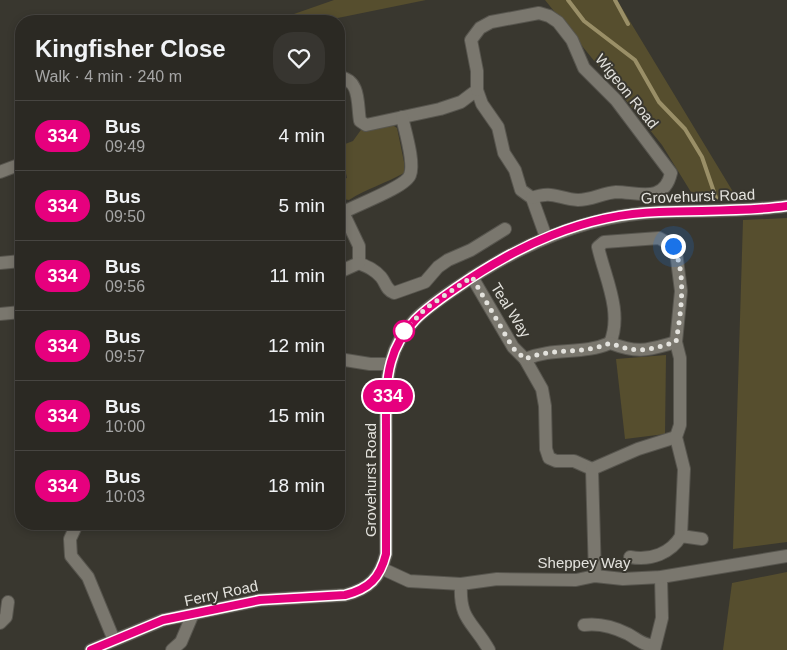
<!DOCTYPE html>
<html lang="en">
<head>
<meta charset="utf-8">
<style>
  body { margin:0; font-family:Arial,sans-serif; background:#373530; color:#f1f3f6; height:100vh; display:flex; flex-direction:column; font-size:19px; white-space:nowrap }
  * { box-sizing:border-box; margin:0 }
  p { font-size:16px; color:#a6a6a6 }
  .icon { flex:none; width:28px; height:28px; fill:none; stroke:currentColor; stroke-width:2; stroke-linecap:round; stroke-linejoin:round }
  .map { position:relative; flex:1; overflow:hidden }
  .side { position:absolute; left:15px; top:15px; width:330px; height:515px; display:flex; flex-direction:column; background:#2b2923; border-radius:20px; box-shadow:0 2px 8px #0003,0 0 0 1px #474541 }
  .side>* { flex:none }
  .badge { padding:0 10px; border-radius:16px; font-size:18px; line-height:32px }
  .you { position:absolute; width:25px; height:25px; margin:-12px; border:4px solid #fff; border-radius:50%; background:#1a73e8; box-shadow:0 0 0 8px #1a73e833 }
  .map>.badge { position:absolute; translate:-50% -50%; box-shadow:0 0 0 2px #fff }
  .round { display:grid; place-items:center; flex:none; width:52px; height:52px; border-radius:20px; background:#373530 }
  .summary { display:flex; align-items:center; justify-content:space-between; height:85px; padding:0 20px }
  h1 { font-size:24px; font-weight:600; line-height:38px }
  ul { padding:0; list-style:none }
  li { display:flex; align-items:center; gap:15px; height:70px; padding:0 20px; border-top:1px solid #474541 }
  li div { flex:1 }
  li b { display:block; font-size:19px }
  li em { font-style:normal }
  li .badge { min-width:55px; font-weight:700; text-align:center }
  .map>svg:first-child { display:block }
</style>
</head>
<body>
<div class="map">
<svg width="787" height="650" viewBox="0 0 787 650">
  <rect width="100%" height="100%" fill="#39372f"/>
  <g fill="#564e2e">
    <path d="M334 0H426L323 21H274Z"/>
    <path d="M545 0H617L738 200 694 197 662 145Z"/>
    <path d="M391 124 397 128 404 162V173C386 183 366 189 349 200L343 199 339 180 347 178 340 146 353 141 363 127Z"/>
    <path d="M787 218V542L733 549 743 220Z"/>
    <path d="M666 355 665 434 625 439 616 359Z"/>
    <path d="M787 572V650H723L732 583Z"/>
  </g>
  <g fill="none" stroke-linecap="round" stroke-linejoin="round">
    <g stroke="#9a8f67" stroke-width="4">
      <path d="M568 0 584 21 635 60 659 102 685 129 702 157 716 198"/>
      <path d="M615 0 628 24"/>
    </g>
    <g stroke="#57554e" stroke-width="14">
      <g id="minor">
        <path d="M339 77C361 80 357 104 360 121L366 125 440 109 461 102 477 90 482 104 498 127 504 153 515 170 521 190 532 198 546 237"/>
        <path d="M477 90V71L471 40 480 28 491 22 539 13 549 16 558 22 572 40 584 68 616 100 671 173C664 204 638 192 616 192 603 193 591 200 578 200 559 199 552 190 532 198"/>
        <path d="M0 172 21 164"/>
        <path d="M339 204 359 246V263C368 267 375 270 381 277 386 283 386 290 394 293L425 282 438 267 448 260 471 250 505 229"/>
        <path d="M342 213C356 205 406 187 410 175 415 162 405 131 402 117"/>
        <path d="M0 263 21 261"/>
        <path d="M339 272 359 263"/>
        <path d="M472 277 513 347 525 359 542 389 545 406 546 449 549 458 556 461H574L592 469 638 449 676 437"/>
        <path d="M0 314 21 312"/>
        <path d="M610 343C623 312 605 278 598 247L604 242 659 238 673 246 676 252 681 291 676 342 680 358V425L676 437 684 469 681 536"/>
        <path d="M339 359 370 364H390"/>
        <path d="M525 359C554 347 583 355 610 343 639 354 647 350 676 342"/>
        <path d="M592 469 595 576"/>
        <path d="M77 524 70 539 71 556 88 577 114 640"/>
        <path d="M630 557C651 561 671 553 681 536L702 539"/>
        <path d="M461 584C459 621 473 621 489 650"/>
        <path d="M0 623 6 617 8 602"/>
        <path d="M584 625C599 623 614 627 628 634 637 639 644 646 654 645"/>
        <path d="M172 650 181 642 192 616"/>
        <path d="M654 650 662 618 661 577"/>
      </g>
    </g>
    <g stroke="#57554e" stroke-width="14">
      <g id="tertiary">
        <path d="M383 569 409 581 461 584 497 579 576 580 595 576 623 579 661 577 787 556"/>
        <path d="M91 650 163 620 260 600 345 595C369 589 380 578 386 554 386 514 386 474 386 433 386 411 385 383 391 362 400 325 427 308 456 288 517 246 584 215 659 212 702 210 744 212 787 206"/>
      </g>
    </g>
    <use href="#minor" stroke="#7a776e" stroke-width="12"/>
    <use href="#tertiary" stroke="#7a776e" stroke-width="12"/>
  </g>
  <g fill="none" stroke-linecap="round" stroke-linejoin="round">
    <g stroke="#fff" stroke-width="11">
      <path id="line" d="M91 650 163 620 260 600 345 595C369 589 380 578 386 554 386 514 386 474 386 433 386 411 385 383 391 362 401 325 427 308 456 288 517 246 584 214 659 212 702 210 744 212 787 206"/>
    </g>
    <use href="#line" stroke="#e6007e" stroke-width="8"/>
    <path stroke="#e3e2dd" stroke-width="5" stroke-dasharray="0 9" d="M404 331 426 308 472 277 513 348 525 359C554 347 583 355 610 343 638 354 648 350 676 342 681 312 687 274 673 246"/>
  </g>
  <circle fill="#fff" stroke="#e6007e" stroke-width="2.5" cx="404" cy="331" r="10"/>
  <g text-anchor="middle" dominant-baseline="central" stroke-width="4" stroke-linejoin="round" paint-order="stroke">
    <g font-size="15" fill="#e3e2dd" stroke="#39372f">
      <text transform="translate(627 91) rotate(51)">Wigeon Road</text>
      <text transform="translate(698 196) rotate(-2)">Grovehurst Road</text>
      <text transform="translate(511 310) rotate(58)">Teal Way</text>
      <text transform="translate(370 480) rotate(-90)">Grovehurst Road</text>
      <text x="584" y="562">Sheppey Way</text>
      <text transform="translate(221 593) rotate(-12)">Ferry Road</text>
    </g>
  </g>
</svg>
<div class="you" style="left:673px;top:246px"></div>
<b class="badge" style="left:388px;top:396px;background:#e6007e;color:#fff">334</b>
<section class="side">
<div class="summary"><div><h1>Kingfisher Close</h1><p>Walk · 4 min · 240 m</p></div><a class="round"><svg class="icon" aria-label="heart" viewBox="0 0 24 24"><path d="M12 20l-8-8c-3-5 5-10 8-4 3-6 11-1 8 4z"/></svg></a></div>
<ul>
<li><span class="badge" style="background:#e6007e;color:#fff">334</span><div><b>Bus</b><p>09:49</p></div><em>4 min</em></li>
<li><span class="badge" style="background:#e6007e;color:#fff">334</span><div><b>Bus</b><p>09:50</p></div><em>5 min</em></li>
<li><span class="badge" style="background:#e6007e;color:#fff">334</span><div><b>Bus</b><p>09:56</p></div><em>11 min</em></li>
<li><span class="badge" style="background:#e6007e;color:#fff">334</span><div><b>Bus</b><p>09:57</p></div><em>12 min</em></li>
<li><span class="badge" style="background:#e6007e;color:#fff">334</span><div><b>Bus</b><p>10:00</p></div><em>15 min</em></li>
<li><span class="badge" style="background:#e6007e;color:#fff">334</span><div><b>Bus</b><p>10:03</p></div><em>18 min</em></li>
</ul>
</section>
</div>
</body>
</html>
